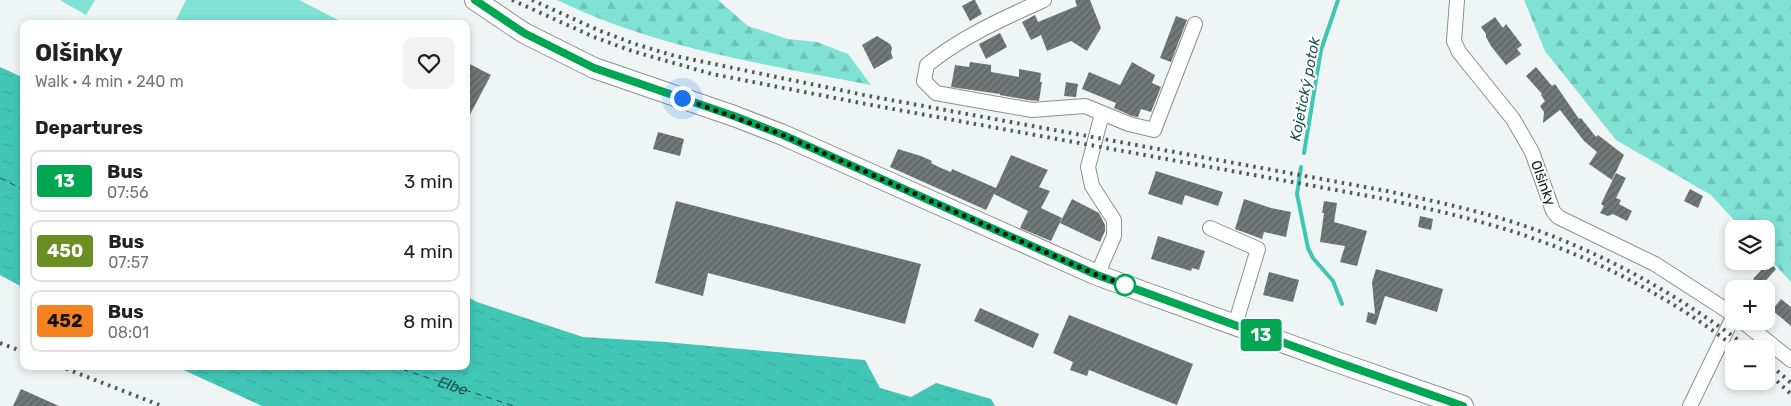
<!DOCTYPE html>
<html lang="en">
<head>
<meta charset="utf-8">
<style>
  body { margin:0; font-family:Rubik,sans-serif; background:#f2f2f2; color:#222; height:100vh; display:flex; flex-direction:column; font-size:19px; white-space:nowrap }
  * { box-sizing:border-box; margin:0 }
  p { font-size:16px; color:#767676 }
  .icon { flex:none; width:28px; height:28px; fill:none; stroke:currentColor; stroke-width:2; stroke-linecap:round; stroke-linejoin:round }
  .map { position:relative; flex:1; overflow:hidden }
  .panel { position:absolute; left:20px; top:20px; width:450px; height:350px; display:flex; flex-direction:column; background:#fff; border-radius:10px; box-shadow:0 2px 8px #0003 }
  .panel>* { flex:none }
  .badge { padding:0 10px; border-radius:4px; font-size:18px; line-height:32px }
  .buttons { position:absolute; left:1725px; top:220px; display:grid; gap:10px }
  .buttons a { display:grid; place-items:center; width:50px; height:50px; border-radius:10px; background:#fff; box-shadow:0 2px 8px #0003; font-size:25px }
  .you { position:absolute; width:25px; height:25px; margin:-12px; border:4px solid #fff; border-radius:50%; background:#1a73e8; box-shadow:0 0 0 8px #1a73e833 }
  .map>.badge { position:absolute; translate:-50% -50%; box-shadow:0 0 0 2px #fff }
  h2 { padding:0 15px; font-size:19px; line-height:45px }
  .round { display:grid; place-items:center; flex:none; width:52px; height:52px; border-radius:10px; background:#f2f2f2 }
  .overview { display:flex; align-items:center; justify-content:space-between; height:85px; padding:0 15px }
  h1 { font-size:24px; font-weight:700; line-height:38px }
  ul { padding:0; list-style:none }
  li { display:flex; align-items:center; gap:15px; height:62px; margin:0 10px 8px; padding:0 5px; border:2px solid #e0e0e0; border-radius:10px }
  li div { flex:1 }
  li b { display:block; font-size:19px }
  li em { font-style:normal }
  li .badge { min-width:55px; font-weight:700; text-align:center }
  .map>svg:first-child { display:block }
</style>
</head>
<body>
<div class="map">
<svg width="1791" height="406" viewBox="0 0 1791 406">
  <defs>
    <pattern id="forest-firs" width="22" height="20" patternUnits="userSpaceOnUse" patternTransform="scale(1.25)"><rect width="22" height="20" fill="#7fe2d5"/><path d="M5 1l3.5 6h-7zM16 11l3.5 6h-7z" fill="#6dc1b6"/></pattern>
    <pattern id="water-ripples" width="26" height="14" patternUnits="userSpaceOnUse" patternTransform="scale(1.25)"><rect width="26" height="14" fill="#41c6b6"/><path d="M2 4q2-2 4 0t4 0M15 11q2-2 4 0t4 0" fill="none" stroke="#38a99c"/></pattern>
    <pattern id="building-hatch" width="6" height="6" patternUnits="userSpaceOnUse" patternTransform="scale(1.25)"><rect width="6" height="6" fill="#727777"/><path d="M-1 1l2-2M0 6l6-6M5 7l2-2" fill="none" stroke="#5c6161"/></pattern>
  </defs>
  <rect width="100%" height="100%" fill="#eff5f4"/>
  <g fill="url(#forest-firs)">
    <path d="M557 0H718L748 26 788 39 817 42 848 54 871 85C764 64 655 48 557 0Z"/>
    <path d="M1524 0H1791V282L1766 255V229H1742L1711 195 1616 140 1545 51Z"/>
  </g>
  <g fill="#7fe2d5">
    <path d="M60 0H95L86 15Z"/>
    <path d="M186 0H299L346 24H174Z"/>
  </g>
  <g fill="url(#water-ripples)">
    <path d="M0 67 24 78V288L0 275Z"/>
    <path d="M466 296 477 302 583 337 665 342 865 360 880 388 911 397 936 383 991 399 995 406H262L175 366H466Z"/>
  </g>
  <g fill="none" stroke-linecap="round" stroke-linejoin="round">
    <g stroke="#41c6b6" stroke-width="4">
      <path d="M1304 153 1321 50 1338 0"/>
      <path d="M1301 167 1297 194 1308 248 1313 258 1333 281 1342 304"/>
    </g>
    <g stroke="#1d544d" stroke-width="1" stroke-dasharray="6 5" stroke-linecap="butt">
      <path d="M0 178 24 190"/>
      <path id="s1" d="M392 366 514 406"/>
    </g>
  </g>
  <g fill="url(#building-hatch)">
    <path d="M973 0H975L982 14 970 21 962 6Z"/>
    <path d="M1075 0H1090L1101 28 1087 51 1071 41 1047 51 1041 35 1031 40 1022 22 1035 15 1038 22 1077 6Z"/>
    <path d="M1176 16 1187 20 1171 62 1160 58Z"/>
    <path d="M1495 17 1503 28 1506 24 1522 45 1517 49 1521 54 1506 65 1491 46 1486 37V34L1481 27Z"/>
    <path d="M1000 33 1007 47 986 59 979 44Z"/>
    <path d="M877 36 890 44 892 48 891 53 893 58 874 69 862 45Z"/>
    <path d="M466 62 491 75 466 122Z"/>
    <path d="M970 62 991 65V72L1019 77V69L1041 73 1040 82H1042L1039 101 1028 100 1000 95V94L951 87 955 65 969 67Z"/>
    <path d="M1132 62 1155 75 1152 83 1161 87 1151 112 1141 109 1138 117 1132 116 1114 108 1116 103 1082 89 1089 72 1120 85Z"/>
    <path d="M1536 67 1552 86 1555 84 1579 119 1581 118 1596 137 1598 135 1624 155 1612 180 1589 164 1597 152 1584 141 1560 110 1543 123 1544 112 1540 106 1545 101 1541 95 1542 94 1526 76Z"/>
    <path d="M1066 82 1078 84 1076 97 1064 96Z"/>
    <path d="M658 132 684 139 680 156 653 149Z"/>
    <path d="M898 149 921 156 932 161 931 163 941 168 951 172 952 169 996 188 1011 155 1048 170 1039 187 1050 191 1041 208 1062 218 1051 241 1020 228 1028 211 994 194 986 210 890 167Z"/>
    <path d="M1156 171 1223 192 1218 206 1185 195 1182 205 1148 194Z"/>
    <path d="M1616 173 1626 178 1616 198 1621 200 1619 204 1632 211 1627 221 1613 214 1608 216 1600 213 1604 206 1601 204Z"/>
    <path d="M1690 189 1703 196 1698 208 1684 201Z"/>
    <path d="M1072 199 1099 213 1105 225V231L1100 242 1060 223Z"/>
    <path d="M1244 199 1271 208 1291 212 1286 237 1264 232 1262 239 1235 229Z"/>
    <path d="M676 201 921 264 905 324 708 273 703 296 655 283Z"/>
    <path d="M1324 201 1337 203 1334 222 1367 231 1357 266 1340 262 1345 246 1320 242 1324 213H1322Z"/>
    <path d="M1420 216 1433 219 1431 230 1418 227Z"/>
    <path d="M1158 236 1205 251 1199 270 1192 268 1191 271 1151 259Z"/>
    <path d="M1769 262 1776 269 1761 286 1753 279Z"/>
    <path d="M1376 269 1443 289 1437 312 1385 296 1376 325 1366 322 1368 312 1375 314 1372 282Z"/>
    <path d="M1269 272 1299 280 1293 302 1263 295Z"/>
    <path d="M1781 299 1791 307V326L1772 310Z"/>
    <path d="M980 308 1039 334 1033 348 974 321Z"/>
    <path d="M1069 315 1193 364 1177 405 1089 370 1087 376 1070 370 1073 362 1053 353Z"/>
    <path d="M21 389 59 406H13Z"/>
  </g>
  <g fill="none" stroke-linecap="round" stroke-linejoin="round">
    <g stroke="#8b908f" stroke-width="16">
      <g id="minor">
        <path d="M1044 0C1004 18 961 37 927 65L924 81 936 93 1032 110 1085 106 1129 124 1154 130 1195 24"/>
        <path d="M1457 0 1454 41 1459 52 1513 119 1532 152 1553 211 1558 217 1655 264 1734 315"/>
        <path d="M1210 228 1258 249 1235 325"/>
        <path d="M1097 275 1114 236V220L1092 186 1088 167 1102 114"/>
        <path d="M1742 321 1791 360"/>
        <path d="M1690 406 1734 315"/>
      </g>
    </g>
    <g stroke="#8b908f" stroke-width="22">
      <path id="secondary" d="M475 0 524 33 594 68 734 116 783 135 1097 275 1337 362 1463 406"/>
    </g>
    <use href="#minor" stroke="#fff" stroke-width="14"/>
    <use href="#secondary" stroke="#fff" stroke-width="20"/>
    <g stroke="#565959" stroke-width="4" stroke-dasharray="2.5 5" stroke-linecap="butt">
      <path d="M512 0 594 37 632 51 712 74 866 104 1385 199C1439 211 1493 223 1546 243 1612 267 1682 305 1737 349"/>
      <path d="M532 0 598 30 635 44 675 56 869 96 1387 191C1429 200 1471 209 1513 222 1599 250 1678 294 1750 349"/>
      <path d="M0 343 24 352"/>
      <path d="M1766 361 1791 383"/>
      <path d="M59 366 162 406"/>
      <path d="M1766 371 1791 394"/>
    </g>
  </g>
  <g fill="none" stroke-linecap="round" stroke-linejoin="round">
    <g stroke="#fff" stroke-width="11">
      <path id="line" d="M475 0 524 33 594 68 734 116 783 135 1097 275 1337 362 1463 406"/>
    </g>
    <use href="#line" stroke="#00a651" stroke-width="8"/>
    <path stroke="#141616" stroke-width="5" stroke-dasharray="0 9" d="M682 98 783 135 1097 275 1125 285"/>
  </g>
  <circle fill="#fff" stroke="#00a651" stroke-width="2.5" cx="1125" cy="285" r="10"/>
  <g text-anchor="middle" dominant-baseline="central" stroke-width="4" stroke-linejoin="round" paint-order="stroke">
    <g font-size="14" fill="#141616" stroke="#fff">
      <text transform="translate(1543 183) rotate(70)">Olšinky</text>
    </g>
    <g font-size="15" font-style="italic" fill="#1d544d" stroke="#fff">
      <text transform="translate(1305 89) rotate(-79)">Kojetický potok</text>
      <text stroke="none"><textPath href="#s1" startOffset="64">Elbe</textPath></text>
    </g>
  </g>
</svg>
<div class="buttons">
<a><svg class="icon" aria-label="layers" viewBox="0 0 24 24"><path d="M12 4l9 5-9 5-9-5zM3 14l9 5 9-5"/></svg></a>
<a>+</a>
<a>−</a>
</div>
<div class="you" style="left:682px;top:98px"></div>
<b class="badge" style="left:1261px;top:335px;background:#00a651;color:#fff">13</b>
<section class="panel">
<div class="overview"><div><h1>Olšinky</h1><p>Walk · 4 min · 240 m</p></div><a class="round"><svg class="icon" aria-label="heart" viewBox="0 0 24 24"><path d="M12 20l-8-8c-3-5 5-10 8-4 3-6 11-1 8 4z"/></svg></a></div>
<h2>Departures</h2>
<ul>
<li><span class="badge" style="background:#00a651;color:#fff">13</span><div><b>Bus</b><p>07:56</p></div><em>3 min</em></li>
<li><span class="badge" style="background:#6b8e23;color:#fff">450</span><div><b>Bus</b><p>07:57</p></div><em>4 min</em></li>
<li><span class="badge" style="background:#f58220;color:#111">452</span><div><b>Bus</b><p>08:01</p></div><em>8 min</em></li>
</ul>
</section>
</div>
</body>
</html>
